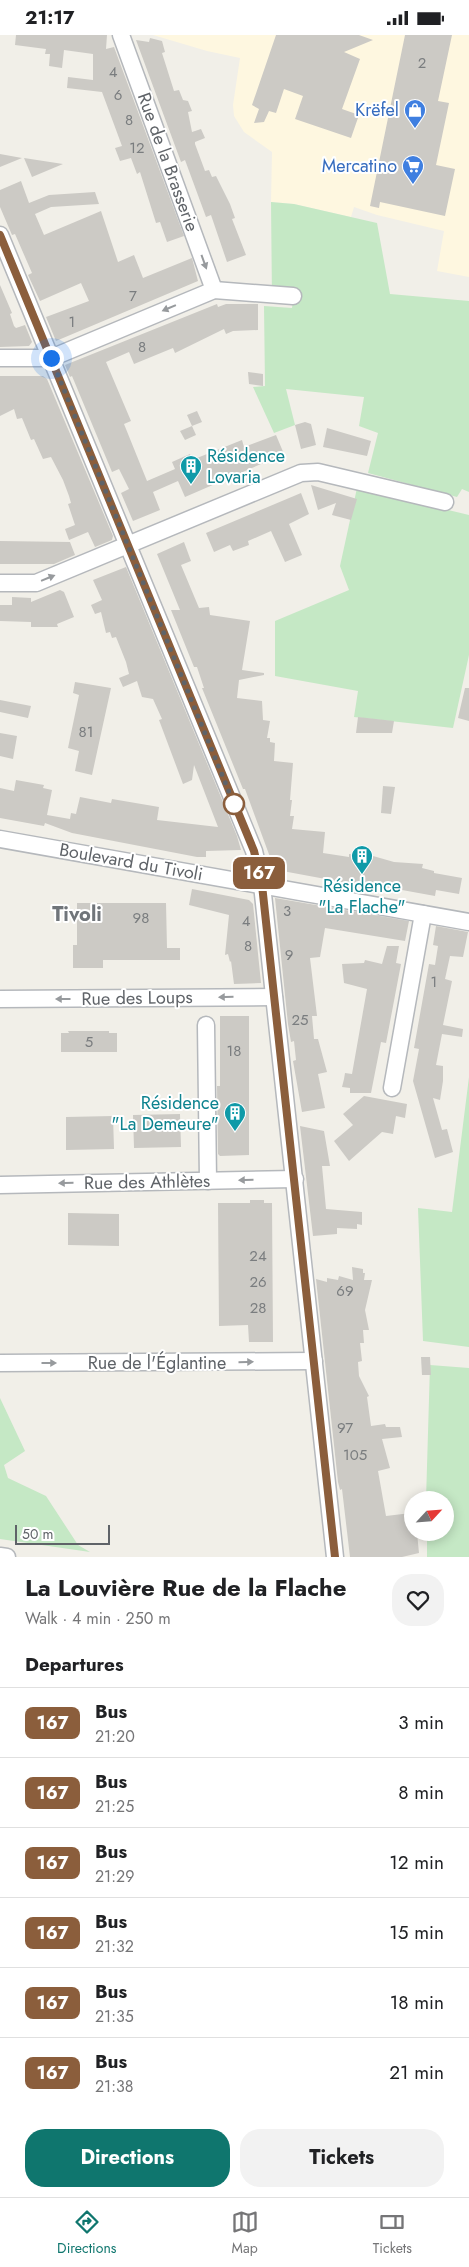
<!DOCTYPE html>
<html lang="en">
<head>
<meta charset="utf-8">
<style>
  body { margin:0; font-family:Jost,sans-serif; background:#f2f2f2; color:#202124; height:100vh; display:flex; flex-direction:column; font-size:19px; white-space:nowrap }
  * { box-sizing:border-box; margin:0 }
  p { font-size:16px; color:#757577 }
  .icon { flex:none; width:28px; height:28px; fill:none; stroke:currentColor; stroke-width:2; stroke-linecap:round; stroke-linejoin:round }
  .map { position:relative; height:1522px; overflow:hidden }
  .sheet { display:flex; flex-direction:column; background:#fff; flex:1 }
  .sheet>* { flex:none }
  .badge { padding:0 10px; border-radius:8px; font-size:18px; line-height:32px }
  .needle { width:32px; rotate:64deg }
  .tools { position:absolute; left:404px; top:1456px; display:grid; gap:10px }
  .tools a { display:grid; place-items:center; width:50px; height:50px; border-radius:50%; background:#fff; box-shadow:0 2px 12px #0003; font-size:25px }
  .scale { position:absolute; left:15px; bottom:12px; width:95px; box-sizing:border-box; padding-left:5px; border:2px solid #5f6368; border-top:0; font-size:14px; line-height:18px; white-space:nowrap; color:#5f6368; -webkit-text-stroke:4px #fff; paint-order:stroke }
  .you { position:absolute; width:25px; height:25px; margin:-12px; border:4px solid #fff; border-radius:50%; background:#1a73e8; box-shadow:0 0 0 8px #1a73e833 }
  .map>.badge { position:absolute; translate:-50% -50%; box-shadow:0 0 0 2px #fff }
  h2 { padding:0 25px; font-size:19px; line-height:45px }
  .round { display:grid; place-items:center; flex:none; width:52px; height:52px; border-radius:20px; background:#f2f2f2 }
  .head { display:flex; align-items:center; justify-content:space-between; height:85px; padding:0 25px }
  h1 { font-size:24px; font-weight:700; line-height:38px }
  .button { display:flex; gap:10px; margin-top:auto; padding:10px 25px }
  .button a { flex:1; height:58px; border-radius:20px; background:#0f766e; color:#fff; font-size:20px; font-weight:700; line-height:58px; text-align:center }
  .button a+a { background:#f2f2f2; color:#202124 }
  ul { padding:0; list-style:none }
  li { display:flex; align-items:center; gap:15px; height:70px; padding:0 25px; border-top:1px solid #e0e0e0 }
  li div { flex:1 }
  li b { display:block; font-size:19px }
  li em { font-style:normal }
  li .badge { min-width:55px; font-weight:700; text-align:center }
  .status { display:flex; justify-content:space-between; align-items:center; height:35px; padding:0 25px; background:#fff; direction:ltr }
  .status svg { height:14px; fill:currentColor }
  .tabs { display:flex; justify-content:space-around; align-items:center; height:70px; border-top:1px solid #e0e0e0; background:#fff; font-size:14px; color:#757577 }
  .tabs a { display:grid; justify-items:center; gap:2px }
  .tabs .current { color:#0f766e }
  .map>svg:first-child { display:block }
</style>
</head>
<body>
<div class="status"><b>21:17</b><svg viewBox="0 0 49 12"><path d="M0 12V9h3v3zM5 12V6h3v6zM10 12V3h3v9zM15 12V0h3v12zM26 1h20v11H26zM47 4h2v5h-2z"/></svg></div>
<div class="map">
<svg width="469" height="1522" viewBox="0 0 469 1522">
  <rect width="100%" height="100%" fill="#f1efe8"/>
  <path fill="#fef7e0" d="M153 0H469V242L437 236 444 196 377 180 354 172 351 182 294 169 271 167 272 117 244 97 234 81 233 70 240 23 207 16Z"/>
  <g fill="#c5e8c5">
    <path d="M271 167 294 169 377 188 390 259 469 266V457L462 454 457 462 368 438 378 398 359 391 364 362 286 354 295 390 274 398 253 352 265 351 264 271 292 273 293 265H272Z"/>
    <path d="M357 453 469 480V620L453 693 354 682 358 656 275 641V586L349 555 340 531Z"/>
    <path d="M469 1042V1312L423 1306 418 1173 452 1177Z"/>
    <path d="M430 1330 469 1333V1522H427V1498H445V1465H426Z"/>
    <path d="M0 1363 25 1416 4 1430 8 1443 46 1461 78 1510 90 1517 0 1504Z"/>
  </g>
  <g fill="#cccac5">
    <path d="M16 0H107L106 14 114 12 184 201 167 207 160 187 156 188 140 137 137 139 131 123 120 126 115 113 122 111 102 57 67 53 68 42 93 45V19L64 15 62 33 49 31 50 19H45L46 14 15 10Z"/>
    <path d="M276 0H359L373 5 344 17 360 24 342 74 359 80 351 103 295 84 303 61 284 54 276 78 269 76 264 87 254 88 259 74 252 70Z"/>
    <path d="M405 0H452L438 66 449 68 436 130 455 134 445 181 380 167 379 173 370 171Z"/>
    <path d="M150 3 162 6 165 17 162 18 174 56 179 55 183 65 188 66 192 76 188 77 192 97 201 94 205 103 195 107V109L205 136 209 135 212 142 216 141 230 169 235 183 232 184 246 220 227 227 211 180 206 182 185 125 181 127 136 5 149 7Z"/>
    <path d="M0 119 22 123 0 132Z"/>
    <path d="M24 123 63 129 32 142Z"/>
    <path d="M21 146 29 168 49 160 95 157 99 169 51 172 35 179 44 200 101 176 118 227 134 220 143 243 192 223 198 246 56 306 46 282 89 266 81 248 40 266 28 240 32 238 15 199 12 200 0 172V155Z"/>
    <path d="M0 250 12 278 10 279 14 291 16 293 25 290 32 307 29 311 0 312Z"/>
    <path d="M217 269 218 272 226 269H258V295L233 296 226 299 224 294 175 318 173 313 134 329 129 317 106 327 131 386 124 389 147 446 175 434 172 427 190 419 192 425 242 405 244 412 276 400 284 419 185 462 178 446 153 457 160 475 133 486 121 458 129 454 119 434 112 437 72 341 70 342 65 330Z"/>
    <path d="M248 337 263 339V351L249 349Z"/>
    <path d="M0 341H43L47 344 113 501 112 505 95 512 88 497 69 505 65 494 75 490 68 469 71 468 69 461 63 445 51 422 43 424 34 404 31 405 22 383 17 384 14 374 0 381Z"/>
    <path d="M197 376 202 387 192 391 187 380Z"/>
    <path d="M305 387 311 389 316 410 301 414 295 390Z"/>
    <path d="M192 391 196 400 185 405 180 396Z"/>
    <path d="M327 393 371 406 367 421 323 412Z"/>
    <path d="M311 450 357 464 351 485 332 480 336 468 318 475Z"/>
    <path d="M301 458 309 479 289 489 302 520 285 527 271 496 248 506 249 510 233 516 230 510 214 517 206 498Z"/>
    <path d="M0 506 70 507 75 520 54 529H0Z"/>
    <path d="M184 507 191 526 181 530 199 573 209 572 210 580 250 586 242 635 264 638V640L239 645 237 663 262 666 263 685 270 686 267 703H270V707L275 708 274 726 293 728 290 765H292L290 781H294L292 794 325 797 323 818 349 822V819L366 822V819L394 827 423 829 422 833 434 836V838L462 843 459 859 436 855 435 861 358 847V850L277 835 274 833 245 754H243L202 653H204L197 632H194L171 575H180L157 519Z"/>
    <path d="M126 532 237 801 241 815 206 816V822H197L72 798 45 788 44 791 0 783V753L14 756 16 745 44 750 43 753 52 755 47 780 70 784 71 778 76 779 80 762 111 768 112 764 159 772 157 785 218 792 194 730 192 745 183 749 159 685 162 684 153 664 142 662 137 646 123 652 119 643 129 639 126 627 116 602 112 603 110 597 106 598 101 577 95 579 91 570 102 565 93 545Z"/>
    <path d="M60 555 64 557 74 582 57 589 58 592H31V587L0 586V570H12V562L31 563V567Z"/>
    <path d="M75 647 111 653 92 740 75 736 79 716 68 713 79 660 73 658Z"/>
    <path d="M465 653H469V686L458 683Z"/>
    <path d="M0 665 31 671 28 683 0 677Z"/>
    <path d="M358 682 394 686 392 698H356Z"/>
    <path d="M0 698 17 701 13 724 0 721Z"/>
    <path d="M383 751 395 752 391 779 381 778Z"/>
    <path d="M192 854 249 865 253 869 261 948 234 949 231 926 230 927 228 919 225 920 229 880 189 870Z"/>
    <path d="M275 863 409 886 405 906 325 893 320 922 310 923 317 981H312L314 1004H318L327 1037 318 1039 325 1073 302 1077 293 1026 296 1025 294 1006 291 1007 288 989Z"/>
    <path d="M77 868H166L167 913H180V925H103V933H73V910H77Z"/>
    <path d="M436 891 468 897 463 922 450 921 445 944 452 946 443 990 463 994 462 1002 442 999 436 1030 443 1031V1046L440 1065 433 1063 442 1095 447 1094 453 1117 435 1123 413 1046 419 1014 414 1013 429 929 435 930 438 911 433 910Z"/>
    <path d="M387 911H399L396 928 401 929 386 1008 381 1007 371 1058H350V1053L342 1052 344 1044 345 1038 352 1039 367 954 344 948 342 929 364 928 365 925 382 929Z"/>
    <path d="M220 981H249V1120L220 1121 218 1119 217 1051H220Z"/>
    <path d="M68 996H109V998H117V1017H61V998H69Z"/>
    <path d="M364 1061 407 1069 405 1083 396 1081 393 1099 382 1097 349 1126 334 1106 353 1090 343 1079Z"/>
    <path d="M180 1079 181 1112 134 1113 133 1080Z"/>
    <path d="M113 1081 114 1114 66 1115V1082Z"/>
    <path d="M300 1091 324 1096 330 1131H322L326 1174 362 1177V1190L357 1189V1194L337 1193V1199L313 1201Z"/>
    <path d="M250 1165H264V1168H272L273 1307H249L248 1290 219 1291 218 1168H250Z"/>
    <path d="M68 1178 119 1179V1211L68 1210Z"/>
    <path d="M352 1232 363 1234V1238H365L364 1245H372L365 1275 369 1295H363L364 1308H360L362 1326 358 1327 359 1341 369 1361 367 1362 371 1391 385 1389 386 1392H400L402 1402 382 1404 390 1433 378 1436 386 1481 411 1478 412 1498H417L419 1518 402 1522H350L342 1454 340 1455 338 1447 316 1244 327 1247V1243L338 1245 339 1241 353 1245Z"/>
    <path d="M421 1322H430L431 1340H422Z"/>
  </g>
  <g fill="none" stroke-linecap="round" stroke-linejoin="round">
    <g stroke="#b5b8bc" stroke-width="19">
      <g id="minor">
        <path d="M121 0 214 255"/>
        <path d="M0 200 254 816 262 850 335 1522"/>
        <path d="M0 323H51L214 255 293 261"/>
        <path d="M0 548H36L301 438 318 437 445 467"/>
        <path d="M0 804 469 887"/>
        <path d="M0 964 274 962"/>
        <path d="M206 990 208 1146"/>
        <path d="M392 1053 423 879"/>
        <path d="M0 1150 295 1144"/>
        <path d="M0 1328 314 1326"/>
        <path d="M0 1521 7 1522"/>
      </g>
    </g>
    <use href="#minor" stroke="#fff" stroke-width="16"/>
  </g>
  <defs><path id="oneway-solid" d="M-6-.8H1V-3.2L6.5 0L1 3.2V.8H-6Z" transform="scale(1.25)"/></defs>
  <g fill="#979a9d">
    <use href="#oneway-solid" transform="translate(204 227) rotate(70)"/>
    <use href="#oneway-solid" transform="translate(169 273) rotate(157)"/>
    <use href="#oneway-solid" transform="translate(48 543) rotate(-22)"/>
    <use href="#oneway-solid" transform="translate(226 962) rotate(179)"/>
    <use href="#oneway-solid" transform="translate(63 964) rotate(180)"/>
    <use href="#oneway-solid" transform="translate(246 1145) rotate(179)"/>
    <use href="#oneway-solid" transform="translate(66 1148) rotate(179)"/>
    <use href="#oneway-solid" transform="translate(246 1327) rotate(-1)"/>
    <use href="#oneway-solid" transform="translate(49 1328)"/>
  </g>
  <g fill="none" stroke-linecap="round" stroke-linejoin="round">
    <g stroke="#fff" stroke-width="11">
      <path id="line" d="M0 200 254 816 262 850 335 1522"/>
    </g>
    <use href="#line" stroke="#8b5e3c" stroke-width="8"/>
    <path stroke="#5f6368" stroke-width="5" stroke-dasharray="0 9" d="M51 323 234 769"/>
  </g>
  <defs>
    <g id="shop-pin" transform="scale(1.125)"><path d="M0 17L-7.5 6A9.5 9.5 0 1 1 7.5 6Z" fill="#3f7fe0" stroke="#fff"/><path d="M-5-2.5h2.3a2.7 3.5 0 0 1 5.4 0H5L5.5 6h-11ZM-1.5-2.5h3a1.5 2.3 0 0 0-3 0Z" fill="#fff"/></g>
    <g id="supermarket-pin" transform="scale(1.125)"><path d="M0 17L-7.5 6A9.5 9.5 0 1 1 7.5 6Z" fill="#3f7fe0" stroke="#fff"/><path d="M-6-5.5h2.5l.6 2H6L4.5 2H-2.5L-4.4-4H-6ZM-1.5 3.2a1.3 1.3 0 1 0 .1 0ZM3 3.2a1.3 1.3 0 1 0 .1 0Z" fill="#fff"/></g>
    <g id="building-pin" transform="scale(1.125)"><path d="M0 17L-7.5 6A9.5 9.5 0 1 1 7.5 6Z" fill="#0f9aa8" stroke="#fff"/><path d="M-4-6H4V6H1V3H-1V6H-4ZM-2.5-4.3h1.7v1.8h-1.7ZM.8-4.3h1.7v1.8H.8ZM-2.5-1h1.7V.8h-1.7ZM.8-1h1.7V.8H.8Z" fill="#fff"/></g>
  </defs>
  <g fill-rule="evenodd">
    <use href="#shop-pin" x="415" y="75"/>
    <use href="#supermarket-pin" x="413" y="131"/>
    <use href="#building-pin" x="191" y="431"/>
    <use href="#building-pin" x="362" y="821"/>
    <use href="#building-pin" x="235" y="1078"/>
  </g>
  <circle fill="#fff" stroke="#8b5e3c" stroke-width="2.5" cx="234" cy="769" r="10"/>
  <g text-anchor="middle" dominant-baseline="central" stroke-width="4" stroke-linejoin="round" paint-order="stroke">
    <g font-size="15" fill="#7a7d7f">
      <text x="422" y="28">2</text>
      <text x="113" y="37">4</text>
      <text x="118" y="60">6</text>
      <text x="129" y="85">8</text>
      <text x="137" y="113">12</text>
      <text x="133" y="261">7</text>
      <text x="72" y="287">1</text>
      <text x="142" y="312">8</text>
      <text x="86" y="697">81</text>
      <text x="287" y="876">3</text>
      <text x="141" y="883">98</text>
      <text x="246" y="886">4</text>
      <text x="248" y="911">8</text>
      <text x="289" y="920">9</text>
      <text x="434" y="947">1</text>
      <text x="300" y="985">25</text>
      <text x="89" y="1007">5</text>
      <text x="234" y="1016">18</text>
      <text x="258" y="1221">24</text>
      <text x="258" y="1247">26</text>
      <text x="345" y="1256">69</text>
      <text x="258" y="1273">28</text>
      <text x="345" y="1393">97</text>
      <text x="355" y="1420">105</text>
    </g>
    <g font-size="18" fill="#366cbe" stroke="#fff" text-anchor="end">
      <text x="399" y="75">Krëfel</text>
      <text x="397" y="131">Mercatino</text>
    </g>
    <g font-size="18" fill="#5f6368" stroke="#fff">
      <text transform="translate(168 127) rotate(70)">Rue de la Brasserie</text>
      <text transform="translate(131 827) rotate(10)">Boulevard du Tivoli</text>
      <text transform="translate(137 963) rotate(-1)">Rue des Loups</text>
      <text transform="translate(147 1147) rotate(-1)">Rue des Athlètes</text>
      <text x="157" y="1328">Rue de l'Églantine</text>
    </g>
    <g font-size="18" fill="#0d838f" stroke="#fff" text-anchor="start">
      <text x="207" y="421">Résidence<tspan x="207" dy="21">Lovaria</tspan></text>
      <text x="362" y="851" text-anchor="middle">Résidence<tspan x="362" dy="21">"La Flache"</tspan></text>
      <text x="219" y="1068" text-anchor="end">Résidence<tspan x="219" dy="21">"La Demeure"</tspan></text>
    </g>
    <g font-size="20" font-weight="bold" fill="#70757a" stroke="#fff">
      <text x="77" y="879">Tivoli</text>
    </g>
  </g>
</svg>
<div class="tools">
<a><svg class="needle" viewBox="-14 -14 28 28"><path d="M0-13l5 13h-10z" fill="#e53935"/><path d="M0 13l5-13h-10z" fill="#757577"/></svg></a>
</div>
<div class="scale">50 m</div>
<div class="you" style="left:51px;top:323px"></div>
<b class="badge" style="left:259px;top:838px;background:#8b5e3c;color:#fff">167</b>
</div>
<section class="sheet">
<div class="head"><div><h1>La Louvière Rue de la Flache</h1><p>Walk · 4 min · 250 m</p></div><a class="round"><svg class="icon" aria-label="heart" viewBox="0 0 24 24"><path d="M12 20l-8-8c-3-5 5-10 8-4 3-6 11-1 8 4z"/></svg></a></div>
<h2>Departures</h2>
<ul>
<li><span class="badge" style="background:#8b5e3c;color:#fff">167</span><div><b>Bus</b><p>21:20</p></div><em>3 min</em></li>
<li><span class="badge" style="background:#8b5e3c;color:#fff">167</span><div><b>Bus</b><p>21:25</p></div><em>8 min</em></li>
<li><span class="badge" style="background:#8b5e3c;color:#fff">167</span><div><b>Bus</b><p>21:29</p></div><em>12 min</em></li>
<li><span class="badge" style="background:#8b5e3c;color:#fff">167</span><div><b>Bus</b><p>21:32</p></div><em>15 min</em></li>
<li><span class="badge" style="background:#8b5e3c;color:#fff">167</span><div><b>Bus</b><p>21:35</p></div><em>18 min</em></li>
<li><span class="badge" style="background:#8b5e3c;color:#fff">167</span><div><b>Bus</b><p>21:38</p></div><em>21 min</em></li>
</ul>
<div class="button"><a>Directions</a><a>Tickets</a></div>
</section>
<nav class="tabs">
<a class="current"><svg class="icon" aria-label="directions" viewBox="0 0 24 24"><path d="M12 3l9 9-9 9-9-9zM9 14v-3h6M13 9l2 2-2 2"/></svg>Directions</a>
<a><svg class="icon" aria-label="map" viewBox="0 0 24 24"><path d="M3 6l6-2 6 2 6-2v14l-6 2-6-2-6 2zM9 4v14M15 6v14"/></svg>Map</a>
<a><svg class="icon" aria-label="tickets" viewBox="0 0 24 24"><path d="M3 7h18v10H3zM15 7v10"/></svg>Tickets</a>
</nav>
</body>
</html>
